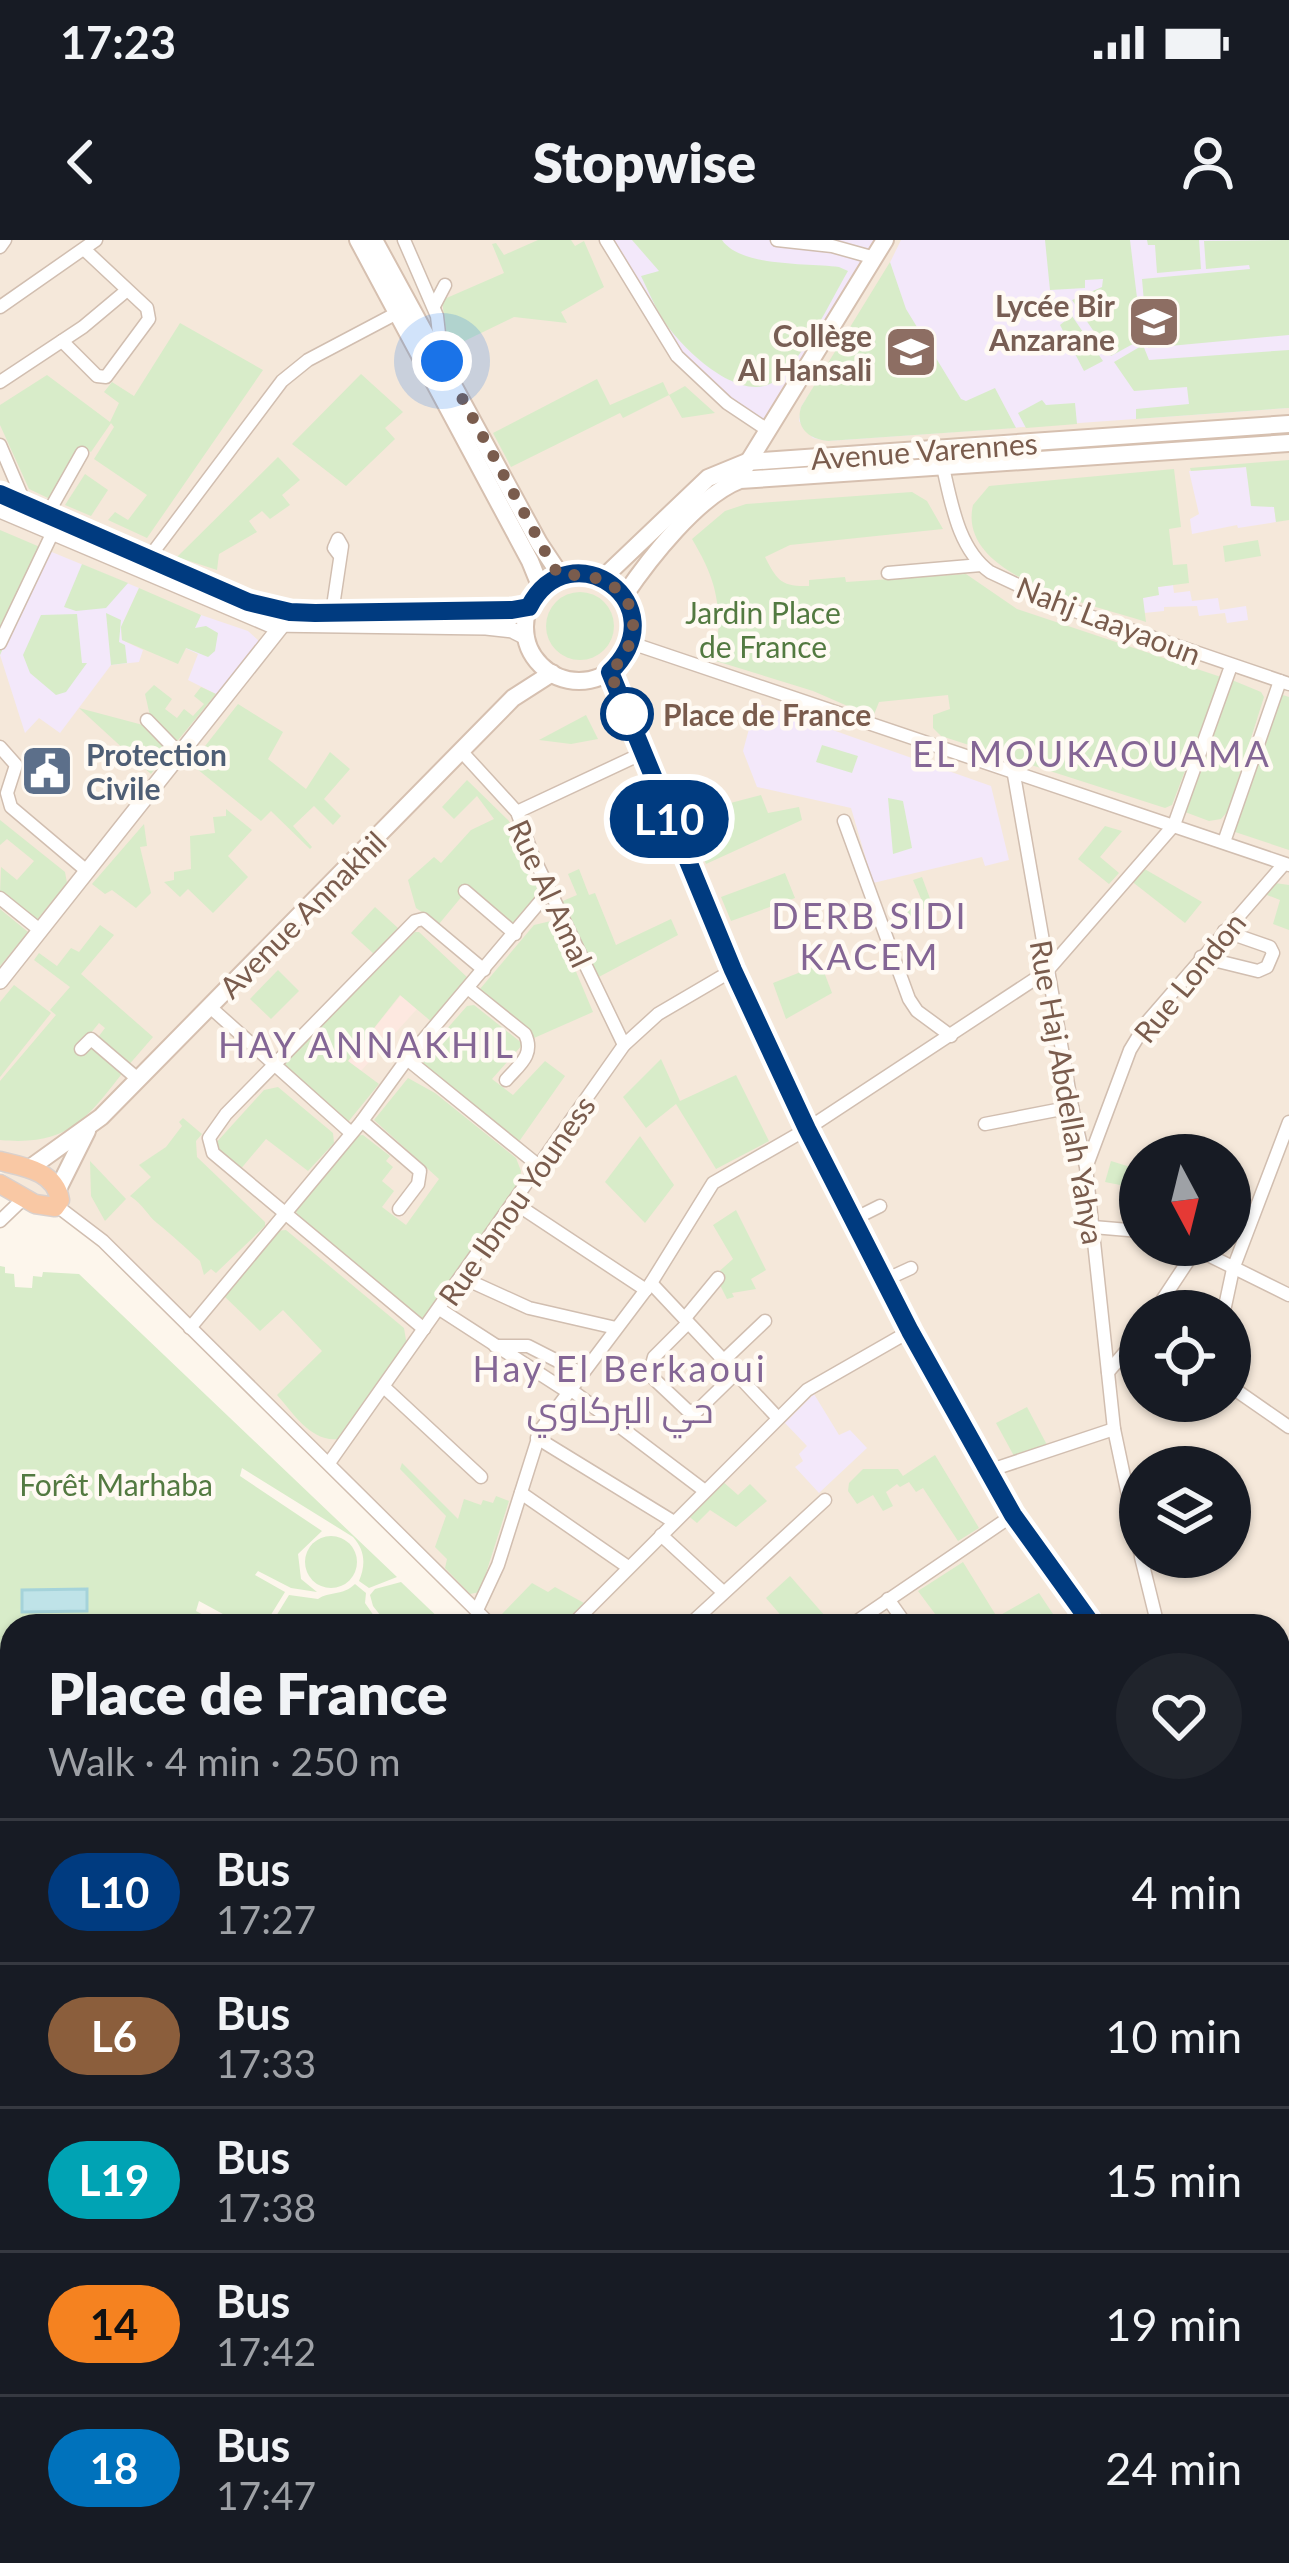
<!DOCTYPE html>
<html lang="en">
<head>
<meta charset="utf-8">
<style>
  body { margin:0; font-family:Lato,Cairo,sans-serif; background:#20242c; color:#f1f3f6; height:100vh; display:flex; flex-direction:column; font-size:45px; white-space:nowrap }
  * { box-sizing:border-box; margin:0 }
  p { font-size:39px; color:#9ea1a6 }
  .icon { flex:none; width:66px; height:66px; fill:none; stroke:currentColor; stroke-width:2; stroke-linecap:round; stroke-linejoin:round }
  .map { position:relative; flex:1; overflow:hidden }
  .details { position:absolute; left:0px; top:1374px; width:1290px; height:951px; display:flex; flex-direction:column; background:#171b24; border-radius:36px 36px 0 0; box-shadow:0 3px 9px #0004 }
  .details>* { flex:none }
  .badge { padding:0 24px; border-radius:39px; font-size:42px; line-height:78px }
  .needle { width:78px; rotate:173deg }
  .buttons { position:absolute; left:1119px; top:894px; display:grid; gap:24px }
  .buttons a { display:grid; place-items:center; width:132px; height:132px; border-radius:50%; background:#171b24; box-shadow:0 3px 9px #0004; font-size:60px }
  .you { position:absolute; width:60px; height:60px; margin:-30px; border:9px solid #fff; border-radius:50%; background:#1a73e8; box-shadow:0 0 0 18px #1a73e833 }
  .map>.badge { position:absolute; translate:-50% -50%; box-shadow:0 0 0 6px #fff }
  .round { display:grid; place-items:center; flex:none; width:126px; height:126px; border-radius:63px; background:#20242c }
  .head { display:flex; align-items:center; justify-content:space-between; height:204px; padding:0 48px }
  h1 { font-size:57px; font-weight:800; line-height:90px }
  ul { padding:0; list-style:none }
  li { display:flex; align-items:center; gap:36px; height:144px; padding:0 48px; border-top:3px solid #363941 }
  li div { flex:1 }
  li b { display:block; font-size:45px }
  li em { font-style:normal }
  li .badge { min-width:132px; font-weight:700; text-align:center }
  .status { display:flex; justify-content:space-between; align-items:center; height:84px; padding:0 60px; background:#171b24; direction:ltr }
  .status svg { height:33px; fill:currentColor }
  header { display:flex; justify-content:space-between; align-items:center; height:156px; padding:0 48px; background:#171b24; font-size:54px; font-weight:800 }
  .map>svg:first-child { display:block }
</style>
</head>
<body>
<div class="status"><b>17:23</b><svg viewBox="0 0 49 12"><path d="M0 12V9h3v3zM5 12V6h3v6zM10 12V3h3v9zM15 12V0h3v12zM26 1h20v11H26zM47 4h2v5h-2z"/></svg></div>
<header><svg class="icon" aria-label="back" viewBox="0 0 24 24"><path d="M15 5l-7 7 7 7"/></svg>Stopwise<svg class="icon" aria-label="person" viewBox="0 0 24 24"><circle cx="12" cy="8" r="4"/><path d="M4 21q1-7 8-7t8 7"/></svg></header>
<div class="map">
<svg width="1289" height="2323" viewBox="0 0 1289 2323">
  <rect width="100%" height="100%" fill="#fdf6ec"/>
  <path fill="#f5e8da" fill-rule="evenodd" d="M0 0H1289V2323H1243L1231 2313H1278V1386H493L113 1010 0 931ZM1140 915H1230V1005H1140ZM1140 1071H1230V1161H1140ZM1140 1227H1230V1317H1140Z"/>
  <path fill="#fde8e0" d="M401 755 417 769 361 831 347 822Z"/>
  <g fill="#f3e8fa">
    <path d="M606 0H884L766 189 690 131Z"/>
    <path d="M901 0H1289V168L828 201 813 198 799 181 801 167 878 47Z"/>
    <path d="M1247 227 1268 263 1274 266 1276 282 1238 288 1237 285 1192 294 1190 279 1199 274 1189 231Z"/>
    <path d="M47 310 139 348 121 387 122 400 143 410 139 422 111 425 60 493 39 478 25 493 0 415Z"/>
    <path d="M1173 345 1174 353 1190 351 1192 361 1218 358 1220 370 1246 366 1248 380 1227 383 1225 373 1199 376 1197 366 1164 367V371L1144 373 1142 358 1158 355V347Z"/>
    <path d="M201 375 248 391 258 400V406L216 454 188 440 198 414 185 408Z"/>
    <path d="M756 463 991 546 1009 620 985 626 982 617 873 643 851 568 757 547 743 511Z"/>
    <path d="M814 1154 839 1195 850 1190 867 1208 819 1253 795 1227 803 1221 799 1214 807 1206 785 1183Z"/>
  </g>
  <g fill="#d8ecc9">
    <path d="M538 0H571L575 6 584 1 604 47 561 72 567 83 514 77 448 109 442 60 504 33 492 4 496 3 504 15Z"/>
    <path d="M632 0H722C740 27 807 23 839 27L848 31C830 62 803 120 775 141 740 166 679 106 662 78 654 65 648 50 641 36L659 31Z"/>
    <path d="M1045 0H1130L1142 99 1111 116 1072 60 1102 47 1103 39 1085 40V48L1050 50Z"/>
    <path d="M1147 0H1199L1201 29 1157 33 1155 5H1148Z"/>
    <path d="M1289 0V95L1148 108 1142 39 1250 29 1249 25 1206 29 1204 1Z"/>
    <path d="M890 22 906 69 961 159 966 161 995 148 1016 188 828 201C808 199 795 187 801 167Z"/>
    <path d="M1063 63 1103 121 1084 131 1060 85 1065 81 1057 66Z"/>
    <path d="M180 83 263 130 147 298 108 280 115 272 128 280 147 255 94 219 114 187 111 183 91 212 80 207 50 259 29 249 0 185V165L47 135 110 182 119 163 104 152 112 142 134 156Z"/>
    <path d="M1143 105 1149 120 1289 110V168L1136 179V169L1189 164 1187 147 1134 151 1114 122Z"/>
    <path d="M361 134 403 172 385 188 395 199 346 246 292 204Z"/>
    <path d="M597 139 610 165 663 142 669 155 685 146 715 173 682 178 669 155 623 178 620 173 511 227 493 193Z"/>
    <path d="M1042 160 1046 165 1075 163 1077 184 1026 188 1018 173Z"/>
    <path d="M278 217 300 240 282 255 290 265 270 279 262 271 249 281 257 292 219 314 217 330 177 317Z"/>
    <path d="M1289 220V280L1276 282 1274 267 1251 266 1246 227 1191 231 1190 228Z"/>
    <path d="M1174 229 1181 287 1169 289 1173 325 1187 324 1189 343 1158 347 1159 355 1143 358 1146 382C1095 365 956 338 973 265L989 246Z"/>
    <path d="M85 234 108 250 91 276 65 265Z"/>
    <path d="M912 252 927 261 943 289 790 305 765 317C777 340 781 347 809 346V340L845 337 846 342 966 334 1017 369 1221 437 1172 565 1165 568 941 496 933 488V475L950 469 948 455 879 462 873 477 813 451 716 421C721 368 720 346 692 299L725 271 746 264Z"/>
    <path d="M0 290 47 310 0 415Z"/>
    <path d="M1258 300 1261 316 1225 322 1223 306Z"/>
    <path d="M82 324 128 343 106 368 76 371 64 367Z"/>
    <path d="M139 348 201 375 195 388 206 386 218 393 215 411 208 417 186 408 178 424 122 400 121 387Z"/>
    <circle cx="580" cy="386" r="34"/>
    <path d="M106 373 121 380 119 402 125 405 127 423 111 425Z"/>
    <path d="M77 374 82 423H87L66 452 56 455 30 433 23 415 41 375Z"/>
    <path d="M1232 440 1261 452 1264 457 1228 571 1221 579 1209 581 1185 572Z"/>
    <path d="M154 445 172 459 165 469 177 478 184 469 193 476 204 464 194 456 201 447 216 454 174 505 150 476 145 454Z"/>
    <path d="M1280 454 1289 457V610L1232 591Z"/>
    <path d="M238 464 283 492 268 519 306 549 330 512 350 529 324 559 341 576 333 585 314 566 293 586 312 607 310 609 271 571 261 581 191 524Z"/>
    <path d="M79 468 143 485 169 510 151 534Z"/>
    <path d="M586 475 598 499 571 504 539 500Z"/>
    <path d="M822 505 858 516 852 533 816 522Z"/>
    <path d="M467 540 509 581 536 645 538 653 514 685 465 645 463 655 439 684 416 668 408 640 434 617 441 623 471 590 494 579 477 556 454 579 442 567Z"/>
    <path d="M761 555 768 573 799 567 802 580 706 624 684 567 715 559 719 566Z"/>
    <path d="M888 558 903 561 912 608 893 614Z"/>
    <path d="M226 569 252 590 228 616 248 637 213 673 188 649 180 657 164 642 174 640V632L191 629 190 596 215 593 213 577 226 576Z"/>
    <path d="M0 580 65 632 67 643 35 682 0 654 1 627 17 640 34 621 7 599 0 605Z"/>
    <path d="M144 584 147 606 140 607 151 653 136 668 112 650 105 654 92 644Z"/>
    <path d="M1105 586 1122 591 1100 617 1119 633 1109 644 1078 619Z"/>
    <path d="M1141 627 1202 662 1185 683 1130 640Z"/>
    <path d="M579 629 589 655 595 653 616 705 671 679 678 695 595 739 558 663 577 655 568 634Z"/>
    <path d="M785 633 795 658 731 681 721 657Z"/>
    <path d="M922 637 932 664 904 681 898 666 922 661 913 640Z"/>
    <path d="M1275 643 1289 645V690L1273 684 1280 660 1262 653Z"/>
    <path d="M375 667 399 689 374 714 351 693Z"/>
    <path d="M0 669 28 692 0 726Z"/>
    <path d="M551 681 556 684 593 772 534 798 482 755 480 749 534 685Z"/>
    <path d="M100 685 114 695 81 734 153 797 127 827 96 800 105 788 99 783 77 810 91 804 124 831C85 881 67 906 0 900V841L56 775 50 770 70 747 34 720 39 713 57 726 71 708 79 712Z"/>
    <path d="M415 692H419L469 739 433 783 400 755 348 821 379 844 348 882 282 825Z"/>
    <path d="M821 724 832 753 786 779 773 743Z"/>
    <path d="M278 730 299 751 271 779 250 759Z"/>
    <path d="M14 745 51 773 0 837V762Z"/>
    <path d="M474 765 523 804 492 839 513 855 545 821 565 836 518 903 424 828 423 816 467 766Z"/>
    <path d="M661 819 680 861 736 835 769 901 716 929 676 864 646 888 623 857Z"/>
    <path d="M408 838 435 853 516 918 521 931 519 943 421 1081 297 977 296 969 354 896 363 895 390 916 386 921 393 927 382 941 394 951 382 967 406 985 439 939 374 880Z"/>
    <path d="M278 847 333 893 334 903 308 931 266 899 239 931 218 913 215 904 264 850Z"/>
    <path d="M183 878 202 894 196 901 197 917 265 982V986L216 1033 211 1029 204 1035 200 1021C185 1007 173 996 157 983 147 975 144 965 130 956L151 937 139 925 166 907 182 886 179 882Z"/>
    <path d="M640 896 674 945 645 983 605 942Z"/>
    <path d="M90 921 126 959 105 981 91 956Z"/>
    <path d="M1111 921 1140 930V949L1105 942Z"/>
    <path d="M736 970 766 1030 751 1039 756 1049 732 1053 734 1057 727 1059 715 1035 733 1019 713 985Z"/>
    <path d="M286 990 404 1088 407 1106 338 1199C311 1202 294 1174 277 1155L322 1111 283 1070 260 1091 223 1055 276 991Z"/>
    <path d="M0 1026 5 1027V1033L14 1034 15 1047 32 1048 33 1036 42 1037 43 1032 79 1034 397 1337 369 1348 359 1341C366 1325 365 1310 353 1297L242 1228 240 1236 322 1291 298 1314 301 1339 317 1352 291 1348 258 1331 255 1335 285 1352 264 1386H245L199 1361 196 1371 224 1386H12V1464L0 1458Z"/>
    <path d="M1027 1167 1047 1205 1014 1216 996 1183Z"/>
    <path d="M935 1215 979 1288 958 1301 923 1248 916 1252 909 1242 900 1247 897 1244 886 1252 893 1266 883 1271 873 1255 857 1264 848 1251 849 1243 863 1229H898L903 1236Z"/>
    <path d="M402 1223 458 1279 464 1259 481 1265 483 1260 493 1263 496 1256 509 1261 480 1352 470 1354 445 1328 447 1319 435 1307 446 1276 400 1229Z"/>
    <path d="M721 1240 738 1255 750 1244 767 1261 736 1287 710 1270 697 1283 686 1274Z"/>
    <circle cx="331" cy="1322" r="26"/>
    <path d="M963 1322 997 1377 1039 1353 1059 1383 1052 1386H944L918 1351Z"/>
    <path d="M790 1336 825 1376 813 1386H790L766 1358Z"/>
    <path d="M401 1342 447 1386 388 1385 373 1366 370 1355 375 1349Z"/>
    <path d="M532 1343 548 1352 555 1347 584 1363 560 1386H514L502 1374Z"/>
    <path d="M355 1344 366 1353 365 1363 381 1386H270L289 1355 318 1359C329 1351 343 1356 355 1344Z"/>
  </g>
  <g fill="#fcefc7">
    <path d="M0 1494 12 1500V1822L0 1816Z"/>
    <path d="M800 2313H1231L1243 2323H810Z"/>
  </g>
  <g fill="#bfe3e8" stroke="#a5d3da" stroke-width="3">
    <path d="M87 1349V1371L22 1372V1350Z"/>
    <path d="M0 1816 12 1822V2313H800L810 2323H0Z"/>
  </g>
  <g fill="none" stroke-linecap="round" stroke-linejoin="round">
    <g stroke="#d1beb0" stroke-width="15">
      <g id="minor">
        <path d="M404 0 437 76 442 120"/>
        <path d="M606 0 677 116 727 163 766 189"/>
        <path d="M777 0 832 6 875 18"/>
        <path d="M0 7 5 0"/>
        <path d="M434 66 445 45"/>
        <path d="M0 67 96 0"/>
        <path d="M62 101 97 136 106 137 149 79 147 68 85 10"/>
        <path d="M0 142 83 87 126 51"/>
        <path d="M0 205 26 266"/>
        <path d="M942 223C951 260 957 308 990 332L1069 369 1289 444"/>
        <path d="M47 275 82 213"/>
        <path d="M148 319 282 141 308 120 397 73"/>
        <path d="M888 333 981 325"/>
        <path d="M332 373 342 306 338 299 334 308 340 316"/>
        <path d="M0 403 52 294"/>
        <path d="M631 403 1289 625"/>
        <path d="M147 480 181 515"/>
        <path d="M0 507 16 525 7 553 11 567 88 632"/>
        <path d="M462 512 517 572 533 616 624 805"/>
        <path d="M1014 535 1072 867 1086 927 1114 1189 1140 1312"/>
        <path d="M517 572 643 513"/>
        <path d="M844 581 909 759 917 771 951 796"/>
        <path d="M1224 602 1280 441"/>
        <path d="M465 651 515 694"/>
        <path d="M0 658 41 691"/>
        <path d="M1201 717 1258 731 1267 727 1273 713 1270 707 1224 691"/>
        <path d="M469 749 525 794C535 815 519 825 506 840"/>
        <path d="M210 767 350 892"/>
        <path d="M81 809 91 799 139 840"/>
        <path d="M407 819 539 926"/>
        <path d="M362 881 420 931 418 944 399 969"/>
        <path d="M985 884 1072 867"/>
        <path d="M1087 925 1130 810 1147 782 1284 624"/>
        <path d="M513 962 646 1050"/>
        <path d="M57 966 103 1001 492 1386"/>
        <path d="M854 979 880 966"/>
        <path d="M0 981 24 958"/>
        <path d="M1093 987 1140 991"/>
        <path d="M1164 1005 1185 1022"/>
        <path d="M463 1038 529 1068 616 1088"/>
        <path d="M885 1040 911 1028"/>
        <path d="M651 1043 777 1177"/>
        <path d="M441 1070 568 1152"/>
        <path d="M1155 1071 1196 1009 1289 1055"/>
        <path d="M1224 1071 1233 1029 1289 882"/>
        <path d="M685 1078 718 1038"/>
        <path d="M688 1083 654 1117 650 1132 653 1138 687 1170 696 1172 735 1134"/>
        <path d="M190 1088 362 881 407 819 549 651"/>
        <path d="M424 1089 213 913 209 898 226 874 415 681 423 679 484 730"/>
        <path d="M495 1106H528L581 1133"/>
        <path d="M724 1120 765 1081"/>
        <path d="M1108 1132 1140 1095"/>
        <path d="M1230 1146 1289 1187"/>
        <path d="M385 1148 481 1237"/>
        <path d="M570 1149 705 1251"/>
        <path d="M537 1198 674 1282"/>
        <path d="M329 1223 624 805 658 774 733 730"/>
        <path d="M988 1231 1114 1189"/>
        <path d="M521 1253 628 1327"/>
        <path d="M661 1295 723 1352"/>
        <path d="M1141 1317 1158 1386"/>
        <path d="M888 1359 907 1386"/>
        <path d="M477 1370 498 1325 541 1189 651 1043 713 943 807 889 1047 731 1174 585 1231 426"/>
        <path d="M571 1386 807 1150 910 1091"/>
        <path d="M688 1386 825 1260"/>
        <path d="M850 1386 1013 1275"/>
        <path d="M1278 1541 1289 1533"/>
        <path d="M1278 2109 1289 2118"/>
        <path d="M1278 2157 1289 2146"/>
        <path d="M1278 2263 1289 2271"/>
      </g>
    </g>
    <g stroke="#d1beb0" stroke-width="18">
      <g id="tertiary">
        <path d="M0 255 182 334 272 369 315 373H395L529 367"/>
        <path d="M0 270 269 384 486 387 512 390 526 397"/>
        <path d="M610 432 733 730 807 889 910 1091 1013 1275 1093 1386"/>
        <path d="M0 741 286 380"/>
        <path d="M1278 1711 1289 1733"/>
      </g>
    </g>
    <g stroke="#d6c0b0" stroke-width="20">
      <g id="secondary">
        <path d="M358 0 530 321 541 348"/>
        <path d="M374 0 539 303 561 336"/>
        <path d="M744 229 885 0"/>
        <circle cx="579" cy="387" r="54"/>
        <path d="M603 338 708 238 747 222 1289 184"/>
        <path d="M624 356C649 319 698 256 740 240L1289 203"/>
        <path d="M30 928 101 877 513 458 552 433"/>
        <path d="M58 949 87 891"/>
      </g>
    </g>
    <g stroke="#dad1cd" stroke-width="21">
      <path id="trunk" d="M0 921C25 927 55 931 60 960L55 967 35 964 0 944"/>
    </g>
    <use href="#minor" stroke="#fff" stroke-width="12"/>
    <use href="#tertiary" stroke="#fff" stroke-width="15"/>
    <use href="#secondary" stroke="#fff" stroke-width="16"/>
    <use href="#trunk" stroke="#f9c8a4" stroke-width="18"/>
  </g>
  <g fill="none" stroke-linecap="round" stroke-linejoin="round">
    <g stroke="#fff" stroke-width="27">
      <path id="line" d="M0 254 248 362 290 372 315 373 512 370 529 367C570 288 680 364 610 432L733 730 807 889 910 1091 1013 1275 1093 1386"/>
    </g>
    <use href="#line" stroke="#003b80" stroke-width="18"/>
    <path stroke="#7a5c4d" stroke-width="12" stroke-dasharray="0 21.6" d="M442 121 554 328 561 336C626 327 658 385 610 432L627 474"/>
  </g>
  <defs>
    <g id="school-square" transform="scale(2.7)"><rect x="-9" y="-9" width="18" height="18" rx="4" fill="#8d6e63" stroke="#fffaf3"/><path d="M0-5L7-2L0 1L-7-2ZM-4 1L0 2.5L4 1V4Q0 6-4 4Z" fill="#fff"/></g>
    <g id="civic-square" transform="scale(2.7)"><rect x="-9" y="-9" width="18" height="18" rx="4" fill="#5c6f8a" stroke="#fffaf3"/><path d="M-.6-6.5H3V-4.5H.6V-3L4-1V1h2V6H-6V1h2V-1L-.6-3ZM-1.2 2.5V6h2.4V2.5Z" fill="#fff"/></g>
  </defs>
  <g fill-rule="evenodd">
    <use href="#school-square" x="1154" y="82"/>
    <use href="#school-square" x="911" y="112"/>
    <use href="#civic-square" x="47" y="531"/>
  </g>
  <circle fill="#fff" stroke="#003b80" stroke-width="6" cx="627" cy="474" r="24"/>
  <g text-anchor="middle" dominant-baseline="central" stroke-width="9" stroke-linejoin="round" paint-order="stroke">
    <g font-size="30" font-weight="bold" fill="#785e54" stroke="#fffaf3" text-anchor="end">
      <text x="1115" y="65">Lycée Bir<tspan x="1115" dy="34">Anzarane</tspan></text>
      <text x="872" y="95">Collège<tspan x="872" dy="34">Al Hansali</tspan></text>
    </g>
    <g font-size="30" fill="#7a5c4d" stroke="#fffaf3">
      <text transform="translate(924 210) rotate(-4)">Avenue Varennes</text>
      <text transform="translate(1109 380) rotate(21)">Nahj Laayaoun</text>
      <text transform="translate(551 653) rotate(65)">Rue Al Amal</text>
      <text transform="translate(302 674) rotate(-45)">Avenue Annakhil</text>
      <text transform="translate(1189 737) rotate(-51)">Rue London</text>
      <text transform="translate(1068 852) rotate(80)">Rue Haj Abdellah Yahya</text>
      <text transform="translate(516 960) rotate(-55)">Rue Ibnou Youness</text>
    </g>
    <g font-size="30" fill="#537a41" stroke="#fffaf3">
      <text x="763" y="372">Jardin Place<tspan x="763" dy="34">de France</tspan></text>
      <text x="116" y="1244">Forêt Marhaba</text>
    </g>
    <g font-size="30" font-weight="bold" fill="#7a5c4d" stroke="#fffaf3" text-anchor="start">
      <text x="663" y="474">Place de France</text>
    </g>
    <g font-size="30" font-weight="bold" fill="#4e5e75" stroke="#fffaf3" text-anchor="start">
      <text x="86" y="514">Protection<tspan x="86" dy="34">Civile</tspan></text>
    </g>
    <g font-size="36" letter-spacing="3" fill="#846695" stroke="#fffaf3">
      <text x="1092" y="513">EL MOUKAOUAMA</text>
      <text x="870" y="675">DERB SIDI<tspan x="870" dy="41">KACEM</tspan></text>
      <text x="367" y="804">HAY ANNAKHIL</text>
      <text x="620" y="1128">Hay El Berkaoui<tspan x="620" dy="41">حي البركاوي</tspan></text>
    </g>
  </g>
</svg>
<div class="buttons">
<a><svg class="needle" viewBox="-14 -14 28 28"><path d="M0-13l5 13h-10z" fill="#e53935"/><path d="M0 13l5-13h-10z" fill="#9ea1a6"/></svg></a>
<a><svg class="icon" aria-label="locate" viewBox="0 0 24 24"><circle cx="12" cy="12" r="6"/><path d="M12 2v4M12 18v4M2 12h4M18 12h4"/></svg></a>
<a><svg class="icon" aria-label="layers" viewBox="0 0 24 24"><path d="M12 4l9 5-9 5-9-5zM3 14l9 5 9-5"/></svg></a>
</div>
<div class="you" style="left:442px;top:121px"></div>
<b class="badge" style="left:669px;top:579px;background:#003b80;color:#fff">L10</b>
<section class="details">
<div class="head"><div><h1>Place de France</h1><p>Walk · 4 min · 250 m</p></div><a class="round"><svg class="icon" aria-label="heart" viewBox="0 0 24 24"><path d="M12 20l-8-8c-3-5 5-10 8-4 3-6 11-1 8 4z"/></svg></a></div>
<ul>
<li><span class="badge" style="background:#003b80;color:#fff">L10</span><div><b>Bus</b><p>17:27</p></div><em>4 min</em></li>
<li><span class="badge" style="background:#8b5e3c;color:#fff">L6</span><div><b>Bus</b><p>17:33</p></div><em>10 min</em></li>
<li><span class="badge" style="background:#00a3b4;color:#fff">L19</span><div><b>Bus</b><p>17:38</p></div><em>15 min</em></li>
<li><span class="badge" style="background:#f58220;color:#111">14</span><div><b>Bus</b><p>17:42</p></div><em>19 min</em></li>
<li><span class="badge" style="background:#0072bc;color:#fff">18</span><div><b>Bus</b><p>17:47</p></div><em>24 min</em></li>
</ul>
</section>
</div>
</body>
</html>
